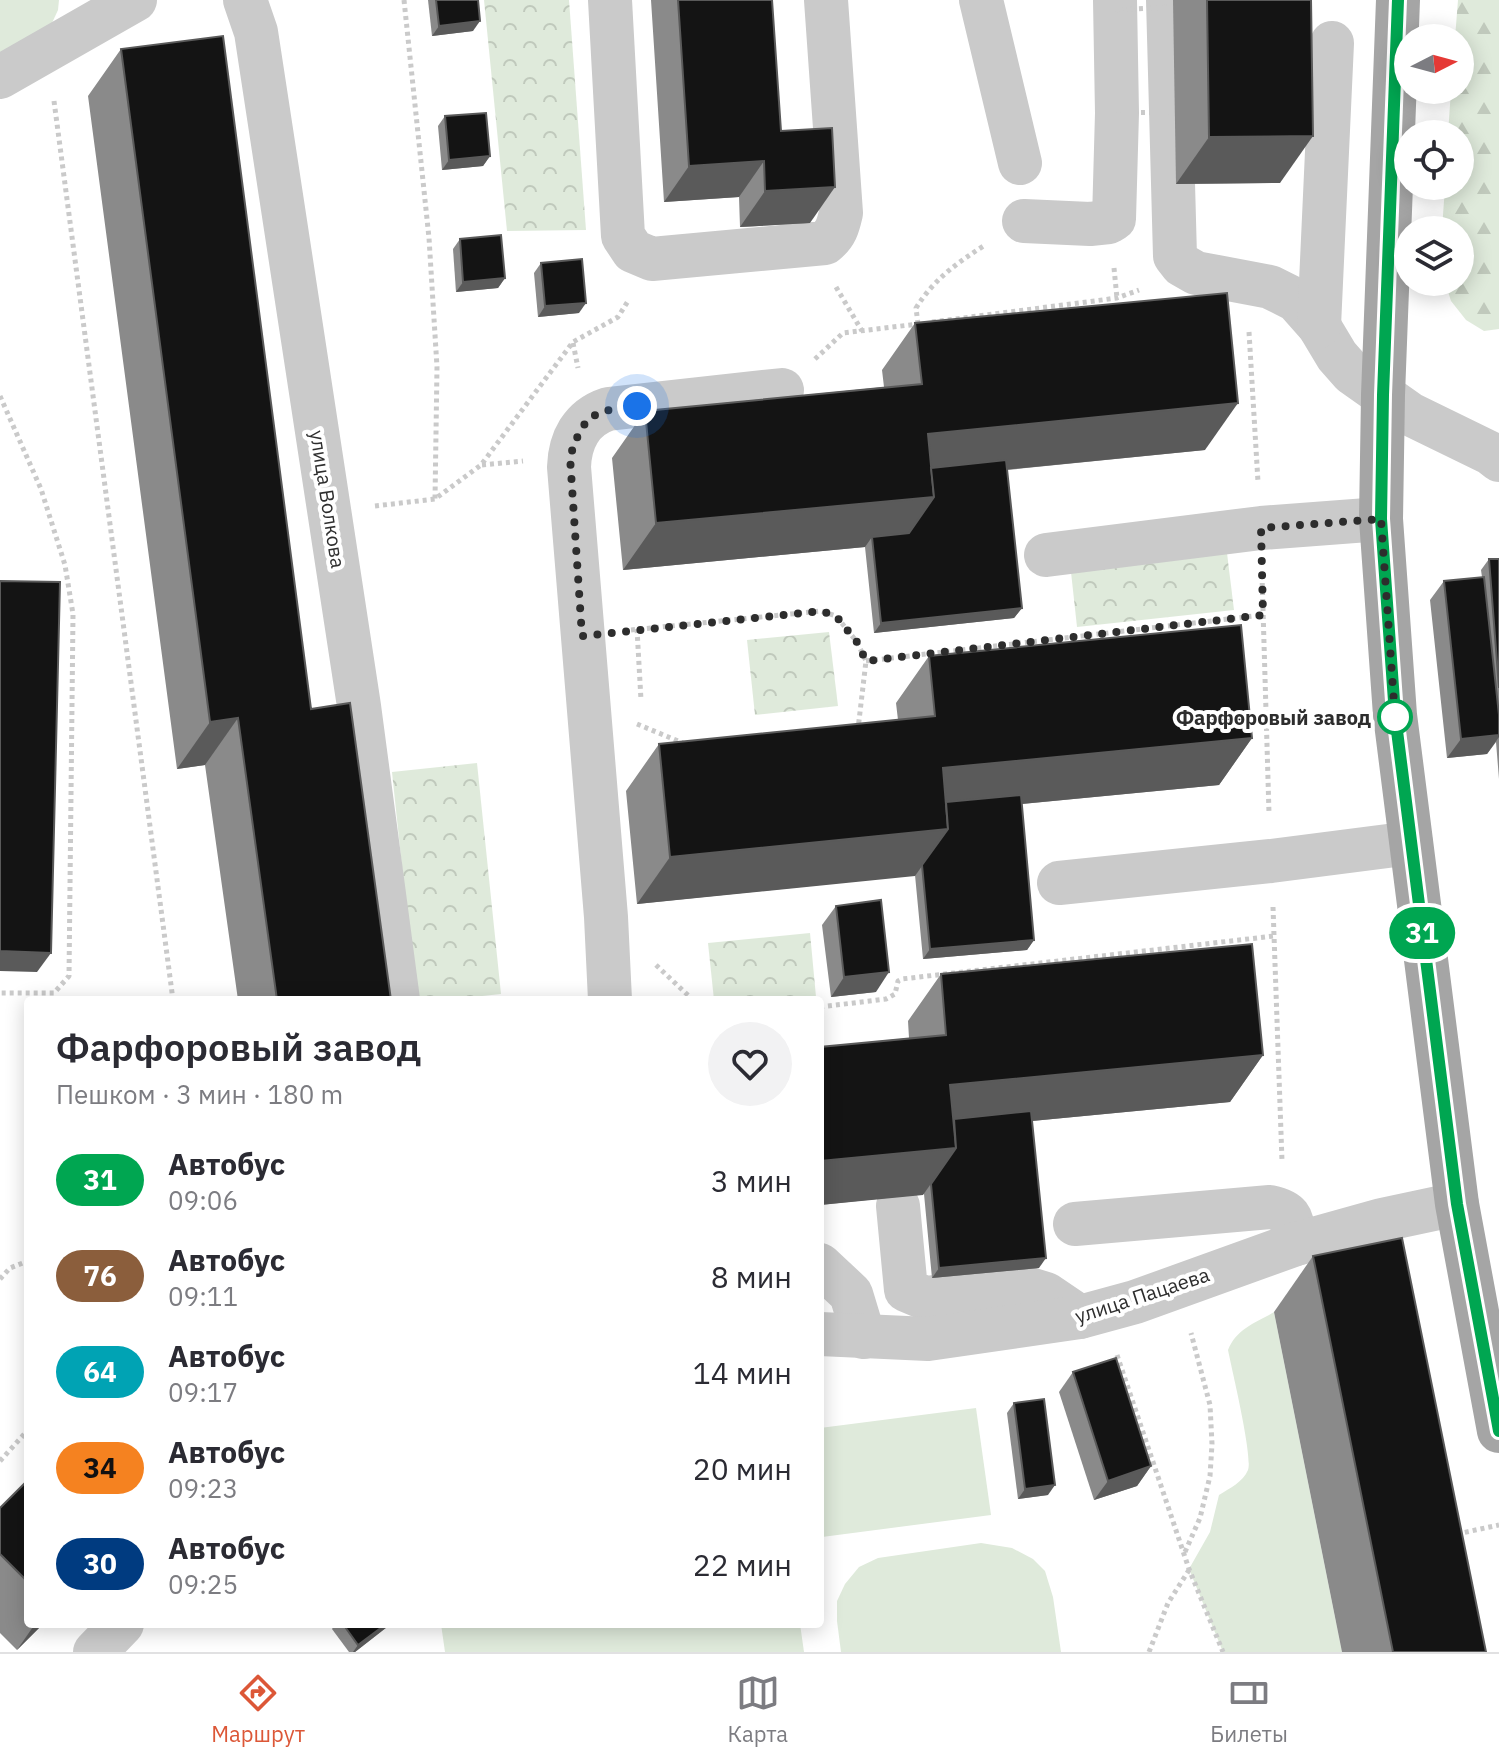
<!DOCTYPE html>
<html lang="ru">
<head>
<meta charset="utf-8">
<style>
  body { margin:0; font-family:"IBM Plex Sans",sans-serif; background:#f2f2f3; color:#2b2b33; height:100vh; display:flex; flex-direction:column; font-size:30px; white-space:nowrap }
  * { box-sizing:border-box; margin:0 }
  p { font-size:26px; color:#7c7c81 }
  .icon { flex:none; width:44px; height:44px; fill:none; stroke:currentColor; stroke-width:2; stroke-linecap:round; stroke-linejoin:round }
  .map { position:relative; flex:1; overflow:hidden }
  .side { position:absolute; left:24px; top:996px; width:800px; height:632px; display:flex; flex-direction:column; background:#fff; border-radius:8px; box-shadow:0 4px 20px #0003 }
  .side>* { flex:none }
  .badge { padding:0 16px; border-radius:26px; font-size:28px; line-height:52px }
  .needle { width:52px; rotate:84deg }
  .fabs { position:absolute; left:1394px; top:24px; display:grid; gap:16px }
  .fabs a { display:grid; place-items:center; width:80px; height:80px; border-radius:50%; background:#fff; box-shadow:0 4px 20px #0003; font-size:40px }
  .you { position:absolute; width:40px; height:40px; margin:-20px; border:6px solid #fff; border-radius:50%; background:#1a73e8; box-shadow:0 0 0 12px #1a73e833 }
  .map>.badge { position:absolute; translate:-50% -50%; box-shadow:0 0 0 4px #fff }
  .round { display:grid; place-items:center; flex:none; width:84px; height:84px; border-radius:42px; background:#f2f2f3 }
  .headline { display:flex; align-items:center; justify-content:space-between; height:136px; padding:0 32px }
  h1 { font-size:38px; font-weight:600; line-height:60px }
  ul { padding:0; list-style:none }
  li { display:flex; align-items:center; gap:24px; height:96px; padding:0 32px }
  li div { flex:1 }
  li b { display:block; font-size:30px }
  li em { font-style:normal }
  li .badge { min-width:88px; font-weight:700; text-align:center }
  .menu { display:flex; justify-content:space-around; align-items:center; height:112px; border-top:2px solid #e1e1e2; background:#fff; font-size:22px; color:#7c7c81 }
  .menu a { display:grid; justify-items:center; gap:4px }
  .menu .active { color:#dc5737 }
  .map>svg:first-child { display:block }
</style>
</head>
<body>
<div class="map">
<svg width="1499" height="1652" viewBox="0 0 1499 1652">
  <defs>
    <pattern id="forest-firs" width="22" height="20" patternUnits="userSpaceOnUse" patternTransform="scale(2)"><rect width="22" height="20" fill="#dfeadb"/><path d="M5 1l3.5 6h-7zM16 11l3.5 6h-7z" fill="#c0c9bc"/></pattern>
    <pattern id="park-crowns" width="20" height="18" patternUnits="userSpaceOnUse" patternTransform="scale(2)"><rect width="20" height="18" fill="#dfeadb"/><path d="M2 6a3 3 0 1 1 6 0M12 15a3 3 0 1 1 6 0" fill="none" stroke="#c0c9bc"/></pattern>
  </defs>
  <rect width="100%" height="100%" fill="#fff"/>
  <g fill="#dfeadb">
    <path d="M0 0H59L58 10 52 23 0 57Z"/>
    <path d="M1274 1312 1342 1652H1223L1189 1569 1210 1532 1219 1495C1230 1488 1243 1482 1248 1470 1253 1457 1232 1370 1228 1350 1236 1329 1255 1323 1274 1312Z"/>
    <path d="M976 1408 991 1515 822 1537 820 1522V1428Z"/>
    <path d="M981 1543 1012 1548 1033 1559 1045 1571 1053 1597 1061 1652H841L837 1621V1601L845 1584 859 1567 878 1558Z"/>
    <path d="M441 1624H800L804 1652H445Z"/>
  </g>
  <path fill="url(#forest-firs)" d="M1458 0H1499V329L1484 331 1466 320 1451 301 1445 282H1460V230H1442L1445 186H1460V134H1448L1451 90H1460V38H1455Z"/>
  <g fill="url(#park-crowns)">
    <path d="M484 0H569L586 230 507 231Z"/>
    <path d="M1226 545 1234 610 1077 627 1070 563Z"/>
    <path d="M829 632 838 706 755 715 747 640Z"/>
    <path d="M477 763 501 994 445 1000H416L392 772Z"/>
    <path d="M810 933 816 997 782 1000H714L708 943Z"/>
  </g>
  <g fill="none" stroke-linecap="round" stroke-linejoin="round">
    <g stroke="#cacaca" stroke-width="5" stroke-dasharray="4 4" stroke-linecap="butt">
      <path d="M404 0 429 238 437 367 435 499"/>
      <path d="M54 101 173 1000"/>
      <path d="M1114 268 1117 298"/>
      <path d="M836 287 862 331"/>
      <path d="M932 322 1117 298 1139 290"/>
      <path d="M918 324 916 308C934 279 957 263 985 245"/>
      <path d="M1249 332 1258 482"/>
      <path d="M573 343 578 368"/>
      <path d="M815 359 843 333 918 324"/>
      <path d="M0 396 41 489 65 565 73 614 69 976 54 993H0"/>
      <path d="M482 465 523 461"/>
      <path d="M375 506 435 499 481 465 573 342 618 317 628 301"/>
      <path d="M1262 575 1269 813"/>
      <path d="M637 629 641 700"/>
      <path d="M631 630 821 611 836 616 857 642 866 661 858 729"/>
      <path d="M866 661 1263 615"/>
      <path d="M637 724 683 743"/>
      <path d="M1273 907 1282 1161"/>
      <path d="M656 965 693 1000"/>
      <path d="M820 1007 886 999 895 994 898 981 902 979 1274 936"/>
      <path d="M0 1279 10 1268 28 1261"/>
      <path d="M1117 1355 1189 1569 1223 1652"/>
      <path d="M0 1461 28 1430"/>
      <path d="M1457 1534 1499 1525"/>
      <path d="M1185 1552 1200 1518 1210 1476 1212 1444 1210 1405 1191 1333"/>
      <path d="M1149 1652 1168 1603 1189 1570"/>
    </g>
    <g stroke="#cacaca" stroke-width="44">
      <path d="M245 0 256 32 359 706 398 1000"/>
      <path d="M610 0 623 236 633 251 652 259 825 243C836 234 838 226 841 213L826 0"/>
      <path d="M981 0 1020 163"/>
      <path d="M1168 0 1175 256 1182 265 1196 273 1270 287 1296 300 1319 326 1337 356 1352 373 1410 414 1490 453 1499 460"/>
      <path d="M0 77 135 0"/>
      <path d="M1024 221 1090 224 1109 222 1114 219 1117 113 1115 0"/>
      <path d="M1319 326 1332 43"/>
      <path d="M1046 555 1261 528 1381 519"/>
      <path d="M1059 883 1271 861 1411 843"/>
      <path d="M610 1000 606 917 569 467C570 440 581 418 608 409L782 390"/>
      <path d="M898 1206 906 1290 925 1298 1023 1287 1046 1294 1080 1317"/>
      <path d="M1075 1224 1270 1207C1295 1212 1291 1221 1296 1244"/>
      <path d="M820 1265 851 1294 864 1337"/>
      <path d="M820 1334 928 1339 1080 1317 1135 1302 1296 1244 1382 1220 1457 1204"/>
      <path d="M95 1652 122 1624"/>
    </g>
    <path stroke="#a5a5a5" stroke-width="44" d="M1398 0 1383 395 1381 519 1395 715 1457 1204 1499 1431"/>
    <g stroke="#cacaca" stroke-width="5" stroke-dasharray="4 4" stroke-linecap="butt">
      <path d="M1115 10 1173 7"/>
      <path d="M1117 113 1175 112"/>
    </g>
  </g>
  <g fill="#8a8a8a">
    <path d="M428 0H478L473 31 432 36Z"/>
    <path d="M651 0H772L781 131 810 223 740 227 739 197 664 202Z"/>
    <path d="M1173 0H1311L1280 183 1176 184Z"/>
    <path d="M121 49 311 709 391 1000H238L205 765 177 769 88 96Z"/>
    <path d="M445 116 490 156 483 166 442 170 438 126Z"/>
    <path d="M460 239 505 278 498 288 456 292 453 249Z"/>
    <path d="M541 263 579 313 538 317 534 273Z"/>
    <path d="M915 323 1205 450 1007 470 1022 608 1014 618 874 633 865 547 623 570 612 458 645 411 884 387 882 370Z"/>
    <path d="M1489 559H1499V779L1496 742 1487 754 1447 758 1430 600 1444 581 1482 577 1481 570Z"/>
    <path d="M929 656 1252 738 1219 785 1022 804 1034 940 1027 950 923 959 915 875 637 904 626 791 659 744 898 720 896 703Z"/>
    <path d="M836 906 876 992 831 997 822 925Z"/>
    <path d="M941 974 1263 1055 1230 1102 1032 1121 1039 1268 932 1278 924 1194 820 1205V1047L909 1038 908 1021Z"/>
    <path d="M1313 1256 1486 1652H1342L1274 1312Z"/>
    <path d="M1073 1372 1151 1466 1137 1486 1094 1500 1059 1392Z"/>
    <path d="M1014 1403 1048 1495 1018 1499 1007 1413Z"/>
    <path d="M28 1480V1624H43L17 1650 0 1633V1508Z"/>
    <path d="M335 1624H390L387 1627 355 1652H349L332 1629Z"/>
  </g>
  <g fill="#5a5a5a">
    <path d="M480 21 473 31 432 36 439 26Z"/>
    <path d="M1313 136 1280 183 1176 184 1209 137Z"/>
    <path d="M490 156 483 166 442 170 449 160Z"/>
    <path d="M764 161 739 197 664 202 689 166Z"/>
    <path d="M835 187 810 223 740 227 765 191Z"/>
    <path d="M505 278 498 288 456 292 463 282Z"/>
    <path d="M586 303 579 313 538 317 545 306Z"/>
    <path d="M1238 403 1205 450 903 480 928 434Z"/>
    <path d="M934 497 902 544 872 537 865 547 623 570 656 523Z"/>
    <path d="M1022 608 1014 618 874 633 881 623Z"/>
    <path d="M238 718 205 765 177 769 210 722Z"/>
    <path d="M1499 735V737L1487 754 1447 758 1461 739Z"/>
    <path d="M1252 738 1219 785 918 814 943 768Z"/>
    <path d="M948 829 915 876 637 904 670 857Z"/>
    <path d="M1034 940 1027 950 923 959 930 949Z"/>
    <path d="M0 951 51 953 37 972 0 971Z"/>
    <path d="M889 972 876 992 831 997 844 977Z"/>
    <path d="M1263 1055 1230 1102 926 1131 950 1085Z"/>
    <path d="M956 1148 923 1195 820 1205V1161Z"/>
    <path d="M1046 1258 1039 1268 932 1278 939 1268Z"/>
    <path d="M1151 1466 1137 1486 1094 1500 1108 1481Z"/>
    <path d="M1055 1485 1048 1495 1018 1499 1025 1489Z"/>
    <path d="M35 1624H43L17 1650Z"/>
    <path d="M386 1624H390L387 1627 355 1652H353L358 1645Z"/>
  </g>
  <g fill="#141414" stroke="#5a5a5a" stroke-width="2">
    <path d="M436 0H478L480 21 439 26Z"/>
    <path d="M678 0H772L781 131 832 128 835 187 765 191 764 161 689 166Z"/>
    <path d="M1207 0H1311L1313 136 1209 137Z"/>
    <path d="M223 36 311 709 350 703 391 1000H277L238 718 210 722 121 49Z"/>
    <path d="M486 113 490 156 449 160 445 116Z"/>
    <path d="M501 235 505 278 463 282 460 239Z"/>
    <path d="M582 259 586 303 545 306 541 263Z"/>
    <path d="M1227 293 1238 403 928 434 934 497 656 523 645 411 922 384 915 323Z"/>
    <path d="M1006 460 1022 608 881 623 872 537 909 533 934 497 931 468Z"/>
    <path d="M1489 559H1499V688Z"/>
    <path d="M1484 577 1499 715V735L1461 739 1444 581Z"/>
    <path d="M0 581 60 582 51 953 0 951Z"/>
    <path d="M1241 625 1252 738 943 768 948 829 670 857 659 744 935 716 929 656Z"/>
    <path d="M1021 795 1034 940 930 949 922 865 948 829 946 802Z"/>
    <path d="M881 900 889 972 844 977 836 906Z"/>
    <path d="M1252 944 1263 1055 950 1085 956 1148 820 1161V1047L946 1035 941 974Z"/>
    <path d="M1031 1111 1046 1258 939 1268 931 1184 956 1148 954 1119Z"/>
    <path d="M1402 1238 1486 1652H1393L1313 1256Z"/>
    <path d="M1116 1358 1151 1466 1108 1481 1073 1372Z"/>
    <path d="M1044 1399 1055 1485 1025 1489 1014 1403Z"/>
    <path d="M28 1480V1582L0 1554V1508Z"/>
    <path d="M343 1624H386L358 1645Z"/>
  </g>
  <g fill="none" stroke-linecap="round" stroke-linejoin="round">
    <g stroke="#fff" stroke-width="18">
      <path id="line" d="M1398 0 1383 395 1381 519 1395 715 1457 1204 1499 1431"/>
    </g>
    <use href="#line" stroke="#00a651" stroke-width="12"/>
    <path stroke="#2d2d2d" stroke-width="8" stroke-dasharray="0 14.4" d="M637 406C593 411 584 413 570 457L582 636 821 611 836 616 857 642 866 661 1263 615 1261 528 1381 519 1395 717"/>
  </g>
  <circle fill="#fff" stroke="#00a651" stroke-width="4" cx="1395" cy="717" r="16"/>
  <g text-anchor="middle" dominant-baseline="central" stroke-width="8" stroke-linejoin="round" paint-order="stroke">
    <g font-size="20" fill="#2d2d2d" stroke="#fff">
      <text transform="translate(328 499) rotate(81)">улица Волкова</text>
      <text transform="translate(1142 1295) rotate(-18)">улица Пацаева</text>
    </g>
    <g font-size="20" font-weight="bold" fill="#2d2d2d" stroke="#fff" text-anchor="end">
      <text x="1371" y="717">Фарфоровый завод</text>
    </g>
  </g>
</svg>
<div class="fabs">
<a><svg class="needle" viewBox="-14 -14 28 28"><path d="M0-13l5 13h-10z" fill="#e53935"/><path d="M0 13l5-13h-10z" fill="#7c7c81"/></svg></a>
<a><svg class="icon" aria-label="locate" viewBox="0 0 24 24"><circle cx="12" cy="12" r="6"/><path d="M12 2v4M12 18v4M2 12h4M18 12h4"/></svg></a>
<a><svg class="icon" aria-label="layers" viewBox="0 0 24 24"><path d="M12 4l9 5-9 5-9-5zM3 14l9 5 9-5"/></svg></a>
</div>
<div class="you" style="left:637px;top:406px"></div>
<b class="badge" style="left:1422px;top:933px;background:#00a651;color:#fff">31</b>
<section class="side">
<div class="headline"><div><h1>Фарфоровый завод</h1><p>Пешком · 3 мин · 180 m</p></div><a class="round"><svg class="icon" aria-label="heart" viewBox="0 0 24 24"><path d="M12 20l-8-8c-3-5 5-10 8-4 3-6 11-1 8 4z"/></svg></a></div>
<ul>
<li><span class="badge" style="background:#00a651;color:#fff">31</span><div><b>Автобус</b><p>09:06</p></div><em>3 мин</em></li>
<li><span class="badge" style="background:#8b5e3c;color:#fff">76</span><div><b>Автобус</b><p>09:11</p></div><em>8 мин</em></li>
<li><span class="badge" style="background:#00a3b4;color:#fff">64</span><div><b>Автобус</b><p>09:17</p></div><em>14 мин</em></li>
<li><span class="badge" style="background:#f58220;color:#111">34</span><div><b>Автобус</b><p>09:23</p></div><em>20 мин</em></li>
<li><span class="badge" style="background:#003b80;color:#fff">30</span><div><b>Автобус</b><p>09:25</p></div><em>22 мин</em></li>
</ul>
</section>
</div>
<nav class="menu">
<a class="active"><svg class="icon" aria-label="directions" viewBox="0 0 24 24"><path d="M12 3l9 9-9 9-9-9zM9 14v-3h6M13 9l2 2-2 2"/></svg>Маршрут</a>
<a><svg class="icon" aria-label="map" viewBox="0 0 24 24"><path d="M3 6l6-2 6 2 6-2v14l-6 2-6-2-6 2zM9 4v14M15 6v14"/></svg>Карта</a>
<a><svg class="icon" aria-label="tickets" viewBox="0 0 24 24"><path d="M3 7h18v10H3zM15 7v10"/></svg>Билеты</a>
</nav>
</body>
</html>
